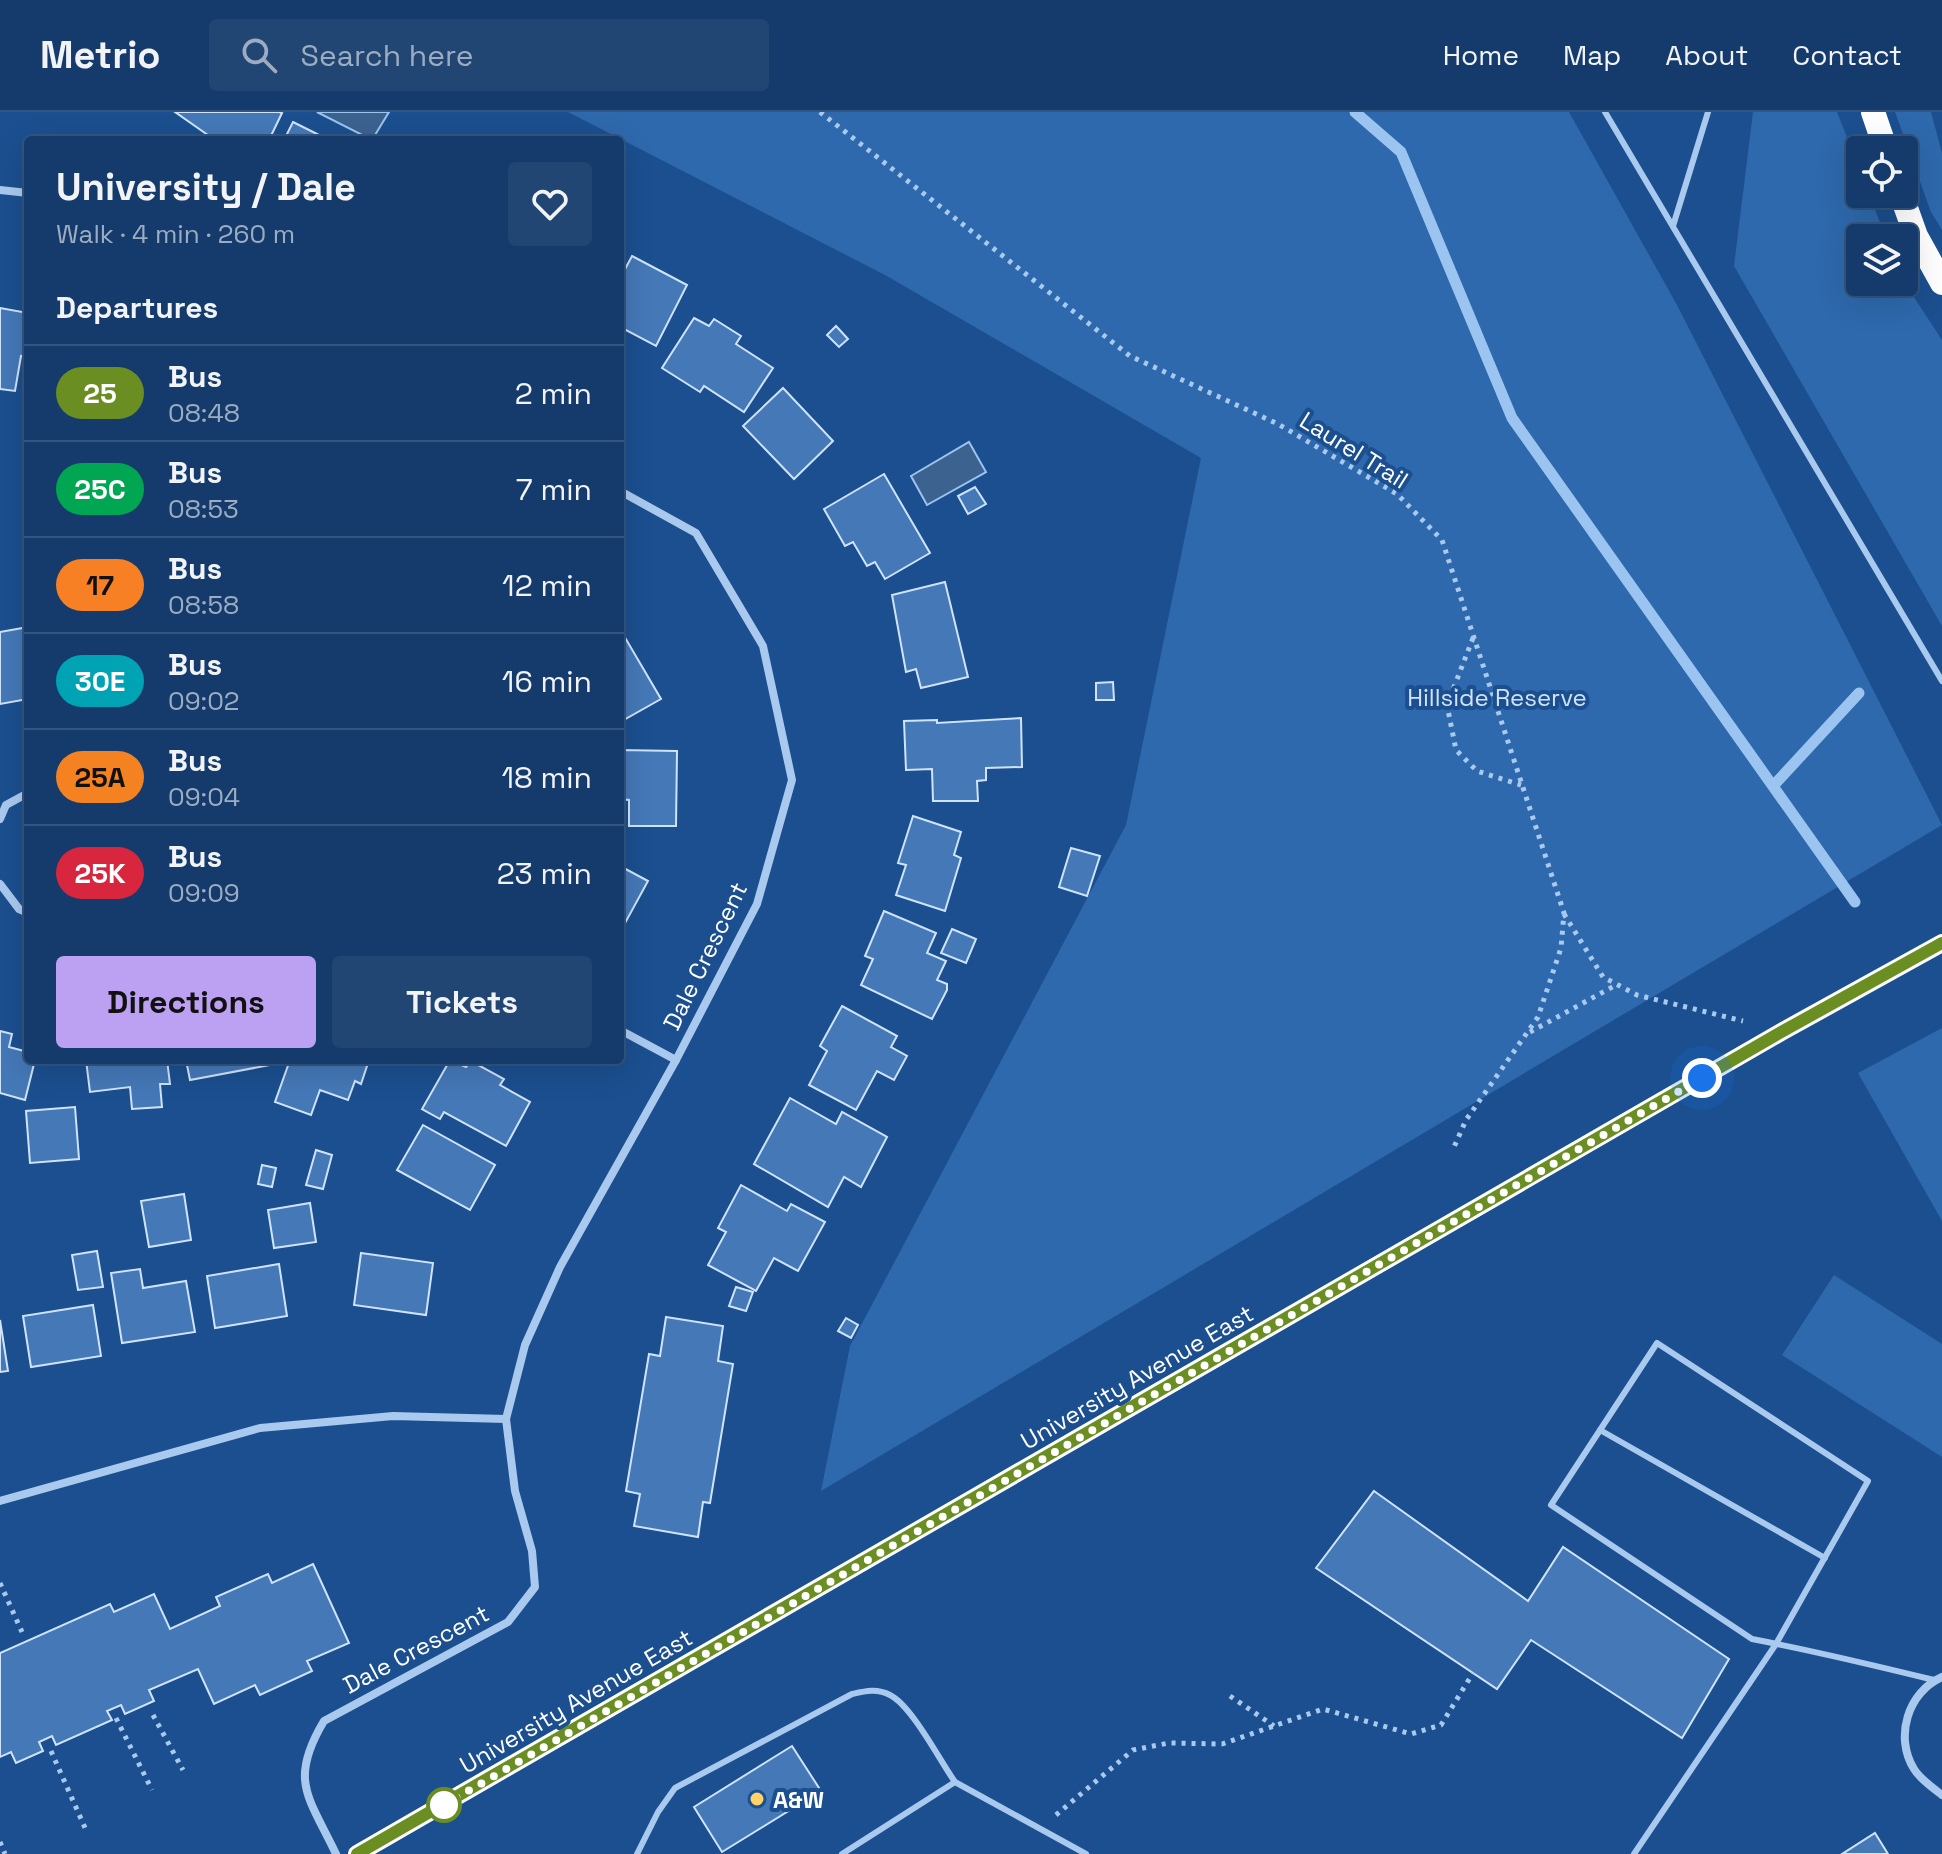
<!DOCTYPE html>
<html lang="en">
<head>
<meta charset="utf-8">
<style>
  body { margin:0; font-family:"Space Grotesk",sans-serif; background:#214673; color:#f1f3f6; height:100vh; display:flex; flex-direction:column; font-size:30px; white-space:nowrap }
  * { box-sizing:border-box; margin:0 }
  p { font-size:26px; color:#9dadc1 }
  .icon { flex:none; width:44px; height:44px; fill:none; stroke:currentColor; stroke-width:2; stroke-linecap:round; stroke-linejoin:round }
  .map { position:relative; flex:1; overflow:hidden }
  .side { position:absolute; left:24px; top:24px; width:600px; height:928px; display:flex; flex-direction:column; background:#143b6b; border-radius:8px; box-shadow:0 8px 32px #0002,0 0 0 2px #33557e }
  .side>* { flex:none }
  .badge { padding:0 16px; border-radius:26px; font-size:28px; line-height:52px }
  .controls { position:absolute; left:1846px; top:24px; display:grid; gap:16px }
  .controls a { display:grid; place-items:center; width:72px; height:72px; border-radius:8px; background:#143b6b; box-shadow:0 8px 32px #0002,0 0 0 2px #33557e; font-size:40px }
  .you { position:absolute; width:40px; height:40px; margin:-20px; border:6px solid #fff; border-radius:50%; background:#1a73e8; box-shadow:0 0 0 12px #1a73e833 }
  .map>.badge { position:absolute; translate:-50% -50%; box-shadow:0 0 0 4px #fff }
  h2 { padding:0 32px; font-size:30px; line-height:72px }
  .round { display:grid; place-items:center; flex:none; width:84px; height:84px; border-radius:8px; background:#214673 }
  .headline { display:flex; align-items:center; justify-content:space-between; height:136px; padding:0 32px }
  h1 { font-size:38px; font-weight:700; line-height:60px }
  .button { display:flex; gap:16px; margin-top:auto; padding:16px 32px }
  .button a { flex:1; height:92px; border-radius:8px; background:#bca0f2; color:#111; font-size:32px; font-weight:700; line-height:92px; text-align:center }
  .button a+a { background:#214673; color:#f1f3f6 }
  ul { padding:0; list-style:none }
  li { display:flex; align-items:center; gap:24px; height:96px; padding:0 32px; border-top:2px solid #33557e }
  li div { flex:1 }
  li b { display:block; font-size:30px }
  li em { font-style:normal }
  li .badge { min-width:88px; font-weight:700; text-align:center }
  header { display:flex; align-items:center; gap:48px; box-sizing:border-box; height:112px; padding:0 40px; background:#143b6b; border-bottom:2px solid #33557e }
  header strong { font-size:38px }
  nav { display:flex; gap:44px; margin-inline-start:auto; font-size:28px }
  .search { width:560px; height:72px; background:#214673; display:flex; align-items:center; gap:20px; box-sizing:border-box; padding:0 28px; border-radius:8px; color:#9dadc1; font-size:30px }
  .map>svg:first-child { display:block }
</style>
</head>
<body>
<header>
<strong>Metrio</strong>
<div class="search"><svg class="icon" aria-label="search" viewBox="0 0 24 24"><circle cx="10" cy="10" r="6"/><path d="M15 15l6 6"/></svg>Search here</div>
<nav><a>Home</a><a>Map</a><a>About</a><a>Contact</a></nav>
</header>
<div class="map">
<svg width="1942" height="1742" viewBox="0 0 1942 1742">
  <rect width="100%" height="100%" fill="#1b4f8f"/>
  <g fill="#2e69ad">
    <path d="M568 0H1569L1677 193 1942 713 821 1379 850 1234 1126 713 1201 346 885 163Z"/>
    <path d="M1753 0H1837L1860 59V82H1869L1886 126H1860V170H1904L1942 228V514L1734 154Z"/>
    <path d="M1895 0H1931L1942 41V118L1931 100Z"/>
    <path d="M1942 916V1109L1858 961Z"/>
    <path d="M1834 1163 1942 1232V1345L1782 1243Z"/>
  </g>
  <g fill="#3c6290" stroke="#9cc4f0" stroke-width="2">
    <path d="M317 0H389L372 28Z"/>
    <path d="M969 330 986 360 927 393 911 364Z"/>
  </g>
  <g fill="none" stroke-linecap="round" stroke-linejoin="round">
    <g stroke="#9cc4f0" stroke-width="11">
      <path d="M1355 0 1401 40 1512 306 1855 790"/>
      <path d="M1774 673 1859 581"/>
    </g>
  </g>
  <g fill="#4478b7" stroke="#cfe3fa" stroke-width="2">
    <path d="M175 0H279L282 1 269 28H215Z"/>
    <path d="M293 10 329 28H284Z"/>
    <path d="M632 144 687 173 656 234 620 215V159L623 161Z"/>
    <path d="M0 196 28 201V245L21 244 15 279 0 277Z"/>
    <path d="M694 206 709 214 714 207 741 224 736 232 773 256 744 300 704 274 700 280 662 256Z"/>
    <path d="M836 214 848 227 839 235 827 223Z"/>
    <path d="M783 276 833 329 794 367 743 314Z"/>
    <path d="M884 362 930 441 885 467 875 450 867 454 853 430 845 434 824 397Z"/>
    <path d="M975 375 986 392 968 402 958 384Z"/>
    <path d="M945 470 968 565 921 576 916 557 906 560 892 483Z"/>
    <path d="M28 515V587L0 592V520Z"/>
    <path d="M620 517 661 587 620 610Z"/>
    <path d="M1113 570 1114 588H1096V571Z"/>
    <path d="M1021 606 1022 655 986 656V668L977 669 978 689H933L932 657 906 658 904 609 937 608V611Z"/>
    <path d="M620 638 677 639 676 714H629V688L620 687Z"/>
    <path d="M913 704 961 720 954 743 961 746 945 799 896 783 906 753 898 751Z"/>
    <path d="M1071 736 1100 744 1087 784 1059 775Z"/>
    <path d="M620 754 648 769 624 813 620 811Z"/>
    <path d="M884 799 936 821 927 841 946 849 937 868 947 872V878L932 907 861 873 873 847 865 844Z"/>
    <path d="M952 817 976 827 966 851 941 841Z"/>
    <path d="M842 894 897 924 891 935 907 944 894 968 877 959 856 998 809 973 827 939 820 934Z"/>
    <path d="M0 919 12 922 9 935 28 940V948H35L25 988 0 981Z"/>
    <path d="M86 948H167L170 972H160L162 995 132 997 130 975 90 980Z"/>
    <path d="M186 948H269L270 953 190 968Z"/>
    <path d="M290 948H369L361 972 355 969 348 988 320 978 311 1003 275 990Z"/>
    <path d="M450 948 466 955 471 949 504 967 500 973 530 990 506 1034 444 1000 440 1007 422 997Z"/>
    <path d="M790 986 836 1012 842 1000 887 1025 861 1075 844 1065 828 1095 754 1052Z"/>
    <path d="M75 995 79 1047 30 1051 26 999Z"/>
    <path d="M423 1013 495 1053 470 1098 397 1058Z"/>
    <path d="M316 1038 332 1043 323 1077 306 1073Z"/>
    <path d="M262 1053 276 1056 272 1075 258 1072Z"/>
    <path d="M741 1073 787 1099 791 1092 825 1110 798 1159 774 1146 756 1179 708 1153 726 1120 718 1116Z"/>
    <path d="M184 1082 191 1128 149 1135 141 1089Z"/>
    <path d="M310 1091 316 1130 274 1136 268 1098Z"/>
    <path d="M97 1139 103 1175 78 1178 72 1143Z"/>
    <path d="M361 1141 433 1151 426 1203 354 1193Z"/>
    <path d="M279 1152 287 1204 215 1216 207 1164Z"/>
    <path d="M140 1157 143 1176 186 1169 195 1220 122 1231 111 1161Z"/>
    <path d="M736 1175 753 1180 746 1199 729 1194Z"/>
    <path d="M93 1193 101 1244 31 1255 23 1204Z"/>
    <path d="M666 1205 723 1214 718 1249 733 1252 710 1391 703 1390 698 1425 634 1414 640 1382 626 1379 649 1242 660 1244Z"/>
    <path d="M846 1206 858 1213 851 1226 838 1219Z"/>
    <path d="M0 1208 8 1259 0 1260Z"/>
    <path d="M1374 1379 1528 1489 1563 1435 1729 1547 1682 1626 1531 1528 1497 1577 1316 1456Z"/>
    <path d="M313 1452 349 1531 307 1549 312 1559 260 1583 255 1573 214 1592 198 1557 149 1578 154 1589 125 1602 121 1593 107 1599 112 1608 56 1633 52 1624 39 1630 43 1639 16 1651 11 1640 0 1645V1541L110 1492 114 1500 154 1482 170 1517 220 1494 216 1485 268 1462 272 1471Z"/>
    <path d="M792 1634 821 1679 722 1740 694 1695Z"/>
    <path d="M1875 1721 1888 1742H1842Z"/>
  </g>
  <g fill="none" stroke-linecap="round" stroke-linejoin="round">
    <g stroke="#a9c9ee" stroke-width="5" stroke-dasharray="4 6" stroke-linecap="butt">
      <path d="M820 0 1130 244 1278 312 1397 382 1442 428 1564 801 1561 836 1538 905 1466 1008 1454 1035"/>
      <path d="M1473 526 1447 593 1456 638 1477 659 1521 673"/>
      <path d="M1564 802 1603 865 1637 883 1743 909"/>
      <path d="M1530 920 1616 873"/>
      <path d="M0 1471 22 1520"/>
      <path d="M1230 1584 1274 1614"/>
      <path d="M153 1603 183 1658"/>
      <path d="M116 1606 152 1678"/>
      <path d="M51 1639 86 1718"/>
      <path d="M1056 1703 1133 1638 1169 1631 1222 1632 1323 1597 1411 1622 1441 1613 1473 1561"/>
      <path d="M0 1730 5 1742"/>
    </g>
    <g stroke="#a9c9ee" stroke-width="6">
      <path d="M1605 0 1942 569"/>
      <path d="M1673 114 1708 0"/>
      <path d="M1600 1318 1825 1446"/>
      <path d="M637 1742 658 1700 675 1676 852 1582C865 1579 877 1576 890 1583 912 1594 940 1649 955 1670"/>
      <path d="M842 1742 955 1670 1086 1742"/>
      <path d="M1634 1742 1776 1532 1868 1369 1657 1231 1551 1393 1752 1527C1814 1539 1873 1553 1934 1568"/>
    </g>
    <g stroke="#a9c9ee" stroke-width="8">
      <path d="M0 78 28 81"/>
      <path d="M0 707 6 693 28 681"/>
      <path d="M0 772 19 797 28 801"/>
      <path d="M620 918 676 948"/>
      <path d="M0 1389 260 1316 393 1304 506 1307"/>
      <path d="M1942 1565C1908 1580 1894 1625 1914 1657 1920 1667 1933 1676 1942 1683"/>
      <path d="M336 1742C309 1685 288 1669 324 1609L508 1510 535 1475 532 1439 515 1379 506 1307 525 1233 560 1155 676 948 757 792 792 668 763 534 696 421 620 379"/>
    </g>
    <path stroke="#d6e6fa" stroke-width="16" d="M357 1742 1783 919 1942 831"/>
    <g stroke="#fff" stroke-width="24">
      <path d="M1873 0 1886 38"/>
      <path d="M1901 82 1916 124 1942 171"/>
    </g>
  </g>
  <g fill="none" stroke-linecap="round" stroke-linejoin="round">
    <g stroke="#fff" stroke-width="18">
      <path id="line" d="M357 1742 1783 919 1942 831"/>
    </g>
    <use href="#line" stroke="#6b8e23" stroke-width="12"/>
    <path stroke="#fff" stroke-width="8" stroke-dasharray="0 14.4" d="M444 1693 1702 966"/>
  </g>
  <circle fill="#ffd166" stroke="#1b4f8f" stroke-width="3" cx="757" cy="1687" r="8"/>
  <circle fill="#fff" stroke="#6b8e23" stroke-width="4" cx="444" cy="1693" r="16"/>
  <g text-anchor="middle" dominant-baseline="central" stroke-width="8" stroke-linejoin="round" paint-order="stroke">
    <g font-size="24" fill="#fff" stroke="#1b4f8f">
      <text transform="translate(1354 338) rotate(32)">Laurel Trail</text>
      <text transform="translate(705 844) rotate(-64)">Dale Crescent</text>
      <text transform="translate(1137 1265) rotate(-30)">University Avenue East</text>
      <text transform="translate(416 1537) rotate(-28)">Dale Crescent</text>
      <text transform="translate(576 1589) rotate(-30)">University Avenue East</text>
    </g>
    <g font-size="24" fill="#cfe3fa" stroke="#1b4f8f">
      <text x="1497" y="585">Hillside Reserve</text>
    </g>
    <g font-size="24" font-weight="bold" fill="#fff" stroke="#1b4f8f" text-anchor="start">
      <text x="773" y="1687">A&amp;W</text>
    </g>
  </g>
</svg>
<div class="controls">
<a><svg class="icon" aria-label="locate" viewBox="0 0 24 24"><circle cx="12" cy="12" r="6"/><path d="M12 2v4M12 18v4M2 12h4M18 12h4"/></svg></a>
<a><svg class="icon" aria-label="layers" viewBox="0 0 24 24"><path d="M12 4l9 5-9 5-9-5zM3 14l9 5 9-5"/></svg></a>
</div>
<div class="you" style="left:1702px;top:966px"></div>
<section class="side">
<div class="headline"><div><h1>University / Dale</h1><p>Walk · 4 min · 260 m</p></div><a class="round"><svg class="icon" aria-label="heart" viewBox="0 0 24 24"><path d="M12 20l-8-8c-3-5 5-10 8-4 3-6 11-1 8 4z"/></svg></a></div>
<h2>Departures</h2>
<ul>
<li><span class="badge" style="background:#6b8e23;color:#fff">25</span><div><b>Bus</b><p>08:48</p></div><em>2 min</em></li>
<li><span class="badge" style="background:#00a651;color:#fff">25C</span><div><b>Bus</b><p>08:53</p></div><em>7 min</em></li>
<li><span class="badge" style="background:#f78025;color:#111">17</span><div><b>Bus</b><p>08:58</p></div><em>12 min</em></li>
<li><span class="badge" style="background:#00a3b4;color:#fff">30E</span><div><b>Bus</b><p>09:02</p></div><em>16 min</em></li>
<li><span class="badge" style="background:#f58220;color:#111">25A</span><div><b>Bus</b><p>09:04</p></div><em>18 min</em></li>
<li><span class="badge" style="background:#d7263d;color:#fff">25K</span><div><b>Bus</b><p>09:09</p></div><em>23 min</em></li>
</ul>
<div class="button"><a>Directions</a><a>Tickets</a></div>
</section>
</div>
</body>
</html>
